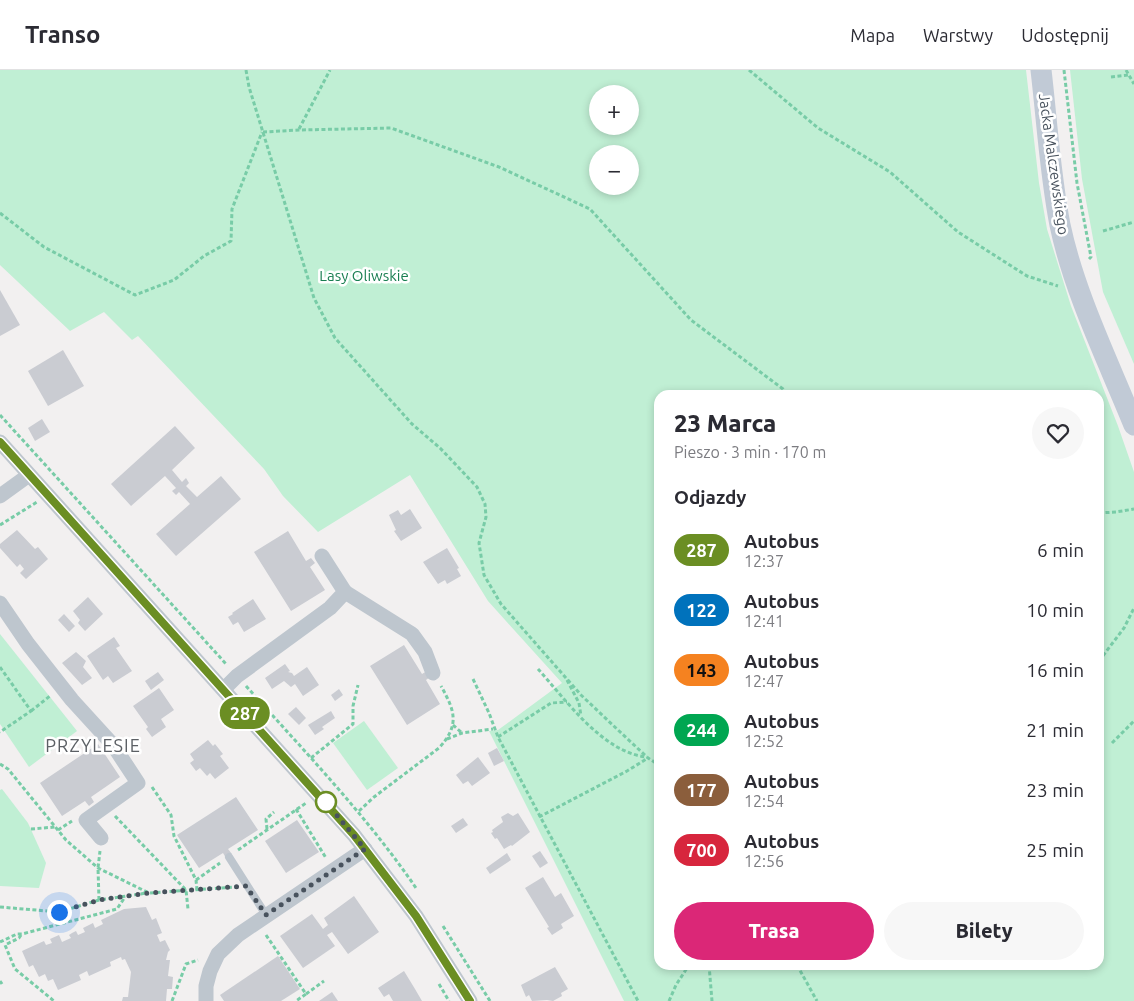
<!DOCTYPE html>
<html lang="pl">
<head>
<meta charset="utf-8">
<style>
  body { margin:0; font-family:Ubuntu,sans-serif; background:#f7f7f7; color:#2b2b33; height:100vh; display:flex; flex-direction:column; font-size:19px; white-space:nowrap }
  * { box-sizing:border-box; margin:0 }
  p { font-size:16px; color:#7c7c81 }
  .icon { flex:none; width:28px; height:28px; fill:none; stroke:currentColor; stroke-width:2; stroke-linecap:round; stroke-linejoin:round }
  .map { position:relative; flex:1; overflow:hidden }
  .details { position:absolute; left:654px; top:320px; width:450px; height:580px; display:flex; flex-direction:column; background:#fff; border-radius:15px; box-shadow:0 2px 8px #0003 }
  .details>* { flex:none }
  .badge { padding:0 10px; border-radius:16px; font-size:18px; line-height:32px }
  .tools { position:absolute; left:589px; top:15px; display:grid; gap:10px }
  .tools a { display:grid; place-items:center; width:50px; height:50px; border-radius:50%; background:#fff; box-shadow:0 2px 8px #0003; font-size:25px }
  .you { position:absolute; width:25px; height:25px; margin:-12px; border:4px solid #fff; border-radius:50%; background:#1a73e8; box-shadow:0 0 0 8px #1a73e833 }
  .map>.badge { position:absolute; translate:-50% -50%; box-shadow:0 0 0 2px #fff }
  h2 { padding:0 20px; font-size:19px; line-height:45px }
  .round { display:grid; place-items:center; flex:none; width:52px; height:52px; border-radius:26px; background:#f7f7f7 }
  .headline { display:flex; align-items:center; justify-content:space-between; height:85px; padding:0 20px }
  h1 { font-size:24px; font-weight:800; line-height:38px }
  .primary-button { display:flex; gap:10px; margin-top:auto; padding:10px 20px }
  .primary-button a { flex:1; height:58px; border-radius:30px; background:#db2777; color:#fff; font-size:20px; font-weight:800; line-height:58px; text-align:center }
  .primary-button a+a { background:#f7f7f7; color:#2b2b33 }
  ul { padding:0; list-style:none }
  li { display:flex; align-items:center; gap:15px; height:60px; padding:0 20px }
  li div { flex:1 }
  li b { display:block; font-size:19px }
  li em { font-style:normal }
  li .badge { min-width:55px; font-weight:700; text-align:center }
  header { display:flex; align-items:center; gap:30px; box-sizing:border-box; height:70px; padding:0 25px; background:#fff; border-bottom:1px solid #e1e1e2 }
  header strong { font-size:24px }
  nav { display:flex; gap:28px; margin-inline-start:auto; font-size:18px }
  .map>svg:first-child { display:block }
</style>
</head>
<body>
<header>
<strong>Transo</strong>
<nav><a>Mapa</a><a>Warstwy</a><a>Udostępnij</a></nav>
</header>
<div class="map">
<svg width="1134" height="931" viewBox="0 0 1134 931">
  <rect width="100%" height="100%" fill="#f2f0f0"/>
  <g fill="#c0efd4" fill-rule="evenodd">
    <path d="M0 0H1026L1039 113 1047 159 1071 236 1118 356 1134 402V931H624L489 661 498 660 562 613 488 531 410 405 318 462 283 426 264 399 138 266 132 270 104 242 70 261 0 195ZM598 24H630V56H598ZM598 84H630V116H598ZM659 325H1099V895H659Z"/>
    <path d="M1070 0H1134V294L1103 222 1082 109Z"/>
    <path d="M0 564 77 661 29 697 0 654Z"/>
    <path d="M364 651 398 698 367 720 333 673Z"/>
    <path d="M2 719 28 753 46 793 39 818 0 816V720Z"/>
  </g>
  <g fill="#caccd2">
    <path d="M0 220 20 255 0 266Z"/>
    <path d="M63 280 84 316 48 336 28 301Z"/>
    <path d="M42 349 50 362 35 371 28 358Z"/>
    <path d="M175 356 195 378 172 400 182 412 186 408 189 413 186 416 197 427 221 406 241 429 176 486 156 464 190 434 179 422 176 425 172 421 176 418 165 406 131 436 111 414Z"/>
    <path d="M410 439 422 458 401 471 394 461 396 460 389 445 398 440 401 445Z"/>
    <path d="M17 460 35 479 38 477 48 489 26 509 20 503 24 499 20 494 17 497 0 478V474Z"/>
    <path d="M288 461 306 491 311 488 315 493 310 497 325 520 291 541 254 482Z"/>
    <path d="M447 478 459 498 457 499 461 506 447 514 445 510 438 514 423 492Z"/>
    <path d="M88 527 103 544 85 561 78 553 80 550 73 541Z"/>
    <path d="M253 529 266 549 244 562 238 552 233 555 228 547 233 544 232 543Z"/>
    <path d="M64 544 75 556 69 562 58 550Z"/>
    <path d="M114 567 120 576 116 578 132 601 113 613 108 606 103 610 87 586Z"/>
    <path d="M404 575 422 604 427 601 431 606 426 610 440 634 407 655 370 596Z"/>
    <path d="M76 582 86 591 83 597 92 608 82 615 62 593Z"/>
    <path d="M285 594 290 601 288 602 292 603 294 606 307 597 319 615 303 626 295 614 291 617 284 611 272 619 265 608Z"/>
    <path d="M158 602 164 610 151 620 145 611Z"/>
    <path d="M159 618 174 640 161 649 166 657 152 667 146 659 148 657 133 636Z"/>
    <path d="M339 619 343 625 335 631 331 625Z"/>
    <path d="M296 637 306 648 299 655 288 644Z"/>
    <path d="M331 641 335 648 322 657 324 659 315 665 308 655Z"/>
    <path d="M208 670 213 676 215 674 223 684 220 686 229 698 215 709 210 703 207 706 200 698 196 701 190 693 194 690 190 684Z"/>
    <path d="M98 674 120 707 91 727 94 732 89 736 85 731 62 746 40 713Z"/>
    <path d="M497 678 504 691 494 696 488 683Z"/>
    <path d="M478 687 490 703 472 716 468 711 463 714 456 705Z"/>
    <path d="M236 727 258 760 228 779 232 784 226 788 223 783 199 798 177 765Z"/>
    <path d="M508 743 513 746 518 743 530 762 512 776 511 775 504 779 497 768 495 769 491 763 493 762 492 760 503 752 501 747Z"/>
    <path d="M463 748 468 755 456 763 451 756Z"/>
    <path d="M297 750 319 782 286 803 265 771Z"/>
    <path d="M540 781 548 793 540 798 532 786Z"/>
    <path d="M507 783 511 790 490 804 486 798Z"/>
    <path d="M543 807 555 827 561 823 574 846 561 854 563 858 552 865 547 858 549 857 525 818Z"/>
    <path d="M354 826 379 862 348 884 332 862 327 865 335 876 303 898 280 866 312 844 323 859 328 855 324 848Z"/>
    <path d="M146 837 152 850 156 848 162 863 157 865 160 872 165 870 170 880 168 882 166 890H170L168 906 173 907 172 919H167L166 931H122L123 927H128L131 902 125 889 122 890 121 887 110 892 111 896 89 906 87 901 79 905 81 910 58 920 53 909 48 911 45 904 39 907 33 895 29 897 22 881 44 871 46 875 52 873 50 869 59 865 62 872 71 868 69 865 72 863 76 861 78 865 85 862 83 858 93 853 95 858 103 854 101 850 124 839Z"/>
    <path d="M278 886 300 919 281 931H224L220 925Z"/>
    <path d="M555 897 568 919 561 923 562 926 553 931 547 930 532 931 529 925 526 927 521 915Z"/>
    <path d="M404 901 415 919 422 931H393L389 924 384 927 378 918Z"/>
    <path d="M332 922 338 931H319Z"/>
  </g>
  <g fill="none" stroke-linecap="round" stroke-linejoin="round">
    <g stroke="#78cca7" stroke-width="3" stroke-dasharray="4 2.5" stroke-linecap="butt">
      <path d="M246 0 249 17 314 228 335 268 412 354 440 378 477 417 485 434 486 447 479 473 484 505 501 534 581 625 618 660 648 688 659 695"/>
      <path d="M749 0 818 58 890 102 958 162 1027 206 1058 216"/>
      <path d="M1064 0 1077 113 1091 187 1089 189"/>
      <path d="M1126 0 1134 14"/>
      <path d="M1111 7 1129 5"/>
      <path d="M299 59 330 0"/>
      <path d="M263 62 299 60 391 58 499 97 590 139 691 250 783 319 787 325"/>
      <path d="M0 143 44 177 135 225 174 210 204 186 231 171 232 139 262 62"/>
      <path d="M1103 161 1134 152"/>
      <path d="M0 345 227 595"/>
      <path d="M1099 443 1116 442 1134 439"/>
      <path d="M0 455 37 432"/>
      <path d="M1099 591 1124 558 1134 538"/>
      <path d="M0 597 31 641 0 662"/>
      <path d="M538 599C566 630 603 683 647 687"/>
      <path d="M473 609 489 643 498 667 638 931"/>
      <path d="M567 610 579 633 581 646"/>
      <path d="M246 616C305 682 366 745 416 818"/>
      <path d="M31 641 50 626"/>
      <path d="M453 655 462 663"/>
      <path d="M498 667 551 633 567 632"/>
      <path d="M447 669 462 663 493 659"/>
      <path d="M1112 673 1134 651"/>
      <path d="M311 688 353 654V636L358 615"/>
      <path d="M0 694 8 699 66 770 98 798 149 823 235 817"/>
      <path d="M152 717 171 745 174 766 196 810 197 820"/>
      <path d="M296 739 326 788"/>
      <path d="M359 741 374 727 439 678C460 655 455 641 441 616"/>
      <path d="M115 746 186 820 188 839"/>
      <path d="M539 747 627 701 648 688"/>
      <path d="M31 759 55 757"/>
      <path d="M267 759 266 749 274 742"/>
      <path d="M58 760 72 751"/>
      <path d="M238 780 306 733"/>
      <path d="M196 810 220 793"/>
      <path d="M99 830 98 798 100 781"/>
      <path d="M0 837 59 842 99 830 147 823"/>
      <path d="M443 856 490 931"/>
      <path d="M21 865 19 868 5 875 15 899 54 931"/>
      <path d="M266 865 306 924 296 931"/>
      <path d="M0 872 17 864H22L117 839 125 827"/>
      <path d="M709 895 712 931"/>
      <path d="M797 895 817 931"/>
      <path d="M0 911 2 914"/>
      <path d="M439 914 449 931"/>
      <path d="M306 924 324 911"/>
      <path d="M172 931 186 894 198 890"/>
      <path d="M669 931 676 915 689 895"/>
    </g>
    <path stroke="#bec6ce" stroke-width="8" d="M229 787 266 845"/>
    <g stroke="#bec6ce" stroke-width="15">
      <path d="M0 372 354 765 416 846 470 931"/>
      <path d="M0 426 29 405"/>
      <path d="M345 522 412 564 425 582 433 603"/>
      <path d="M0 533 28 574 72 630 113 675 138 713 86 750 101 768"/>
      <path d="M224 619 237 606 330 538 345 522 322 486"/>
      <path d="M206 931V916L210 901 218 884 238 865 365 779"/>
    </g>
    <path stroke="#c1cad6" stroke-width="21" d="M1041 0C1047 51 1050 104 1060 155 1074 222 1108 291 1134 355"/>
  </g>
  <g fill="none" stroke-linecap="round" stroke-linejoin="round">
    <g stroke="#fff" stroke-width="11">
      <path id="line" d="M0 372 354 765 416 846 470 931"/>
    </g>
    <use href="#line" stroke="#6b8e23" stroke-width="8"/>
    <path stroke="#48525d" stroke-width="5" stroke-dasharray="0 9" d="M59 842 99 830 149 823 246 816 266 845 365 779 324 730 326 732"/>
  </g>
  <circle fill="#fff" stroke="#6b8e23" stroke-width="2.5" cx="326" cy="732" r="10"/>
  <g text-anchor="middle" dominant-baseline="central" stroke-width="5" stroke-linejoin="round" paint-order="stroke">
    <g font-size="15" fill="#48525d" stroke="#fff">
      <text transform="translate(1054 94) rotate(82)">Jacka Malczewskiego</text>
    </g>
    <g font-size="15" fill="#197e51" stroke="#fff">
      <text x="364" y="205">Lasy Oliwskie</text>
    </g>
    <g font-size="18" letter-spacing="1" fill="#5c6065" stroke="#fff">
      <text x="93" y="675">PRZYLESIE</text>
    </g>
  </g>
</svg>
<div class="tools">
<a>+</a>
<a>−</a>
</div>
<div class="you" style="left:59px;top:842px"></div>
<b class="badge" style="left:245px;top:643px;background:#6b8e23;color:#fff">287</b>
<section class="details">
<div class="headline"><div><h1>23 Marca</h1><p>Pieszo · 3 min · 170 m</p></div><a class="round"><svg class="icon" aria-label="heart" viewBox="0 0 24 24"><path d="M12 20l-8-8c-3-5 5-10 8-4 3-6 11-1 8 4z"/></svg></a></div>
<h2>Odjazdy</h2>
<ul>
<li><span class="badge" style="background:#6b8e23;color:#fff">287</span><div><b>Autobus</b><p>12:37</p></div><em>6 min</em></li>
<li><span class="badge" style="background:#0072bc;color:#fff">122</span><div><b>Autobus</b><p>12:41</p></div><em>10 min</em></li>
<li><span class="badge" style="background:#f58220;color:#111">143</span><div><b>Autobus</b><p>12:47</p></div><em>16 min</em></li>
<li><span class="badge" style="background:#00a651;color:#fff">244</span><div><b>Autobus</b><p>12:52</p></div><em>21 min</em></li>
<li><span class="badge" style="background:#8b5e3c;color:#fff">177</span><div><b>Autobus</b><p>12:54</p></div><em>23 min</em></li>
<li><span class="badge" style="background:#d7263d;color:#fff">700</span><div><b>Autobus</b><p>12:56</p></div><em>25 min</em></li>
</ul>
<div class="primary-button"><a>Trasa</a><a>Bilety</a></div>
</section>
</div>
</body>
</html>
